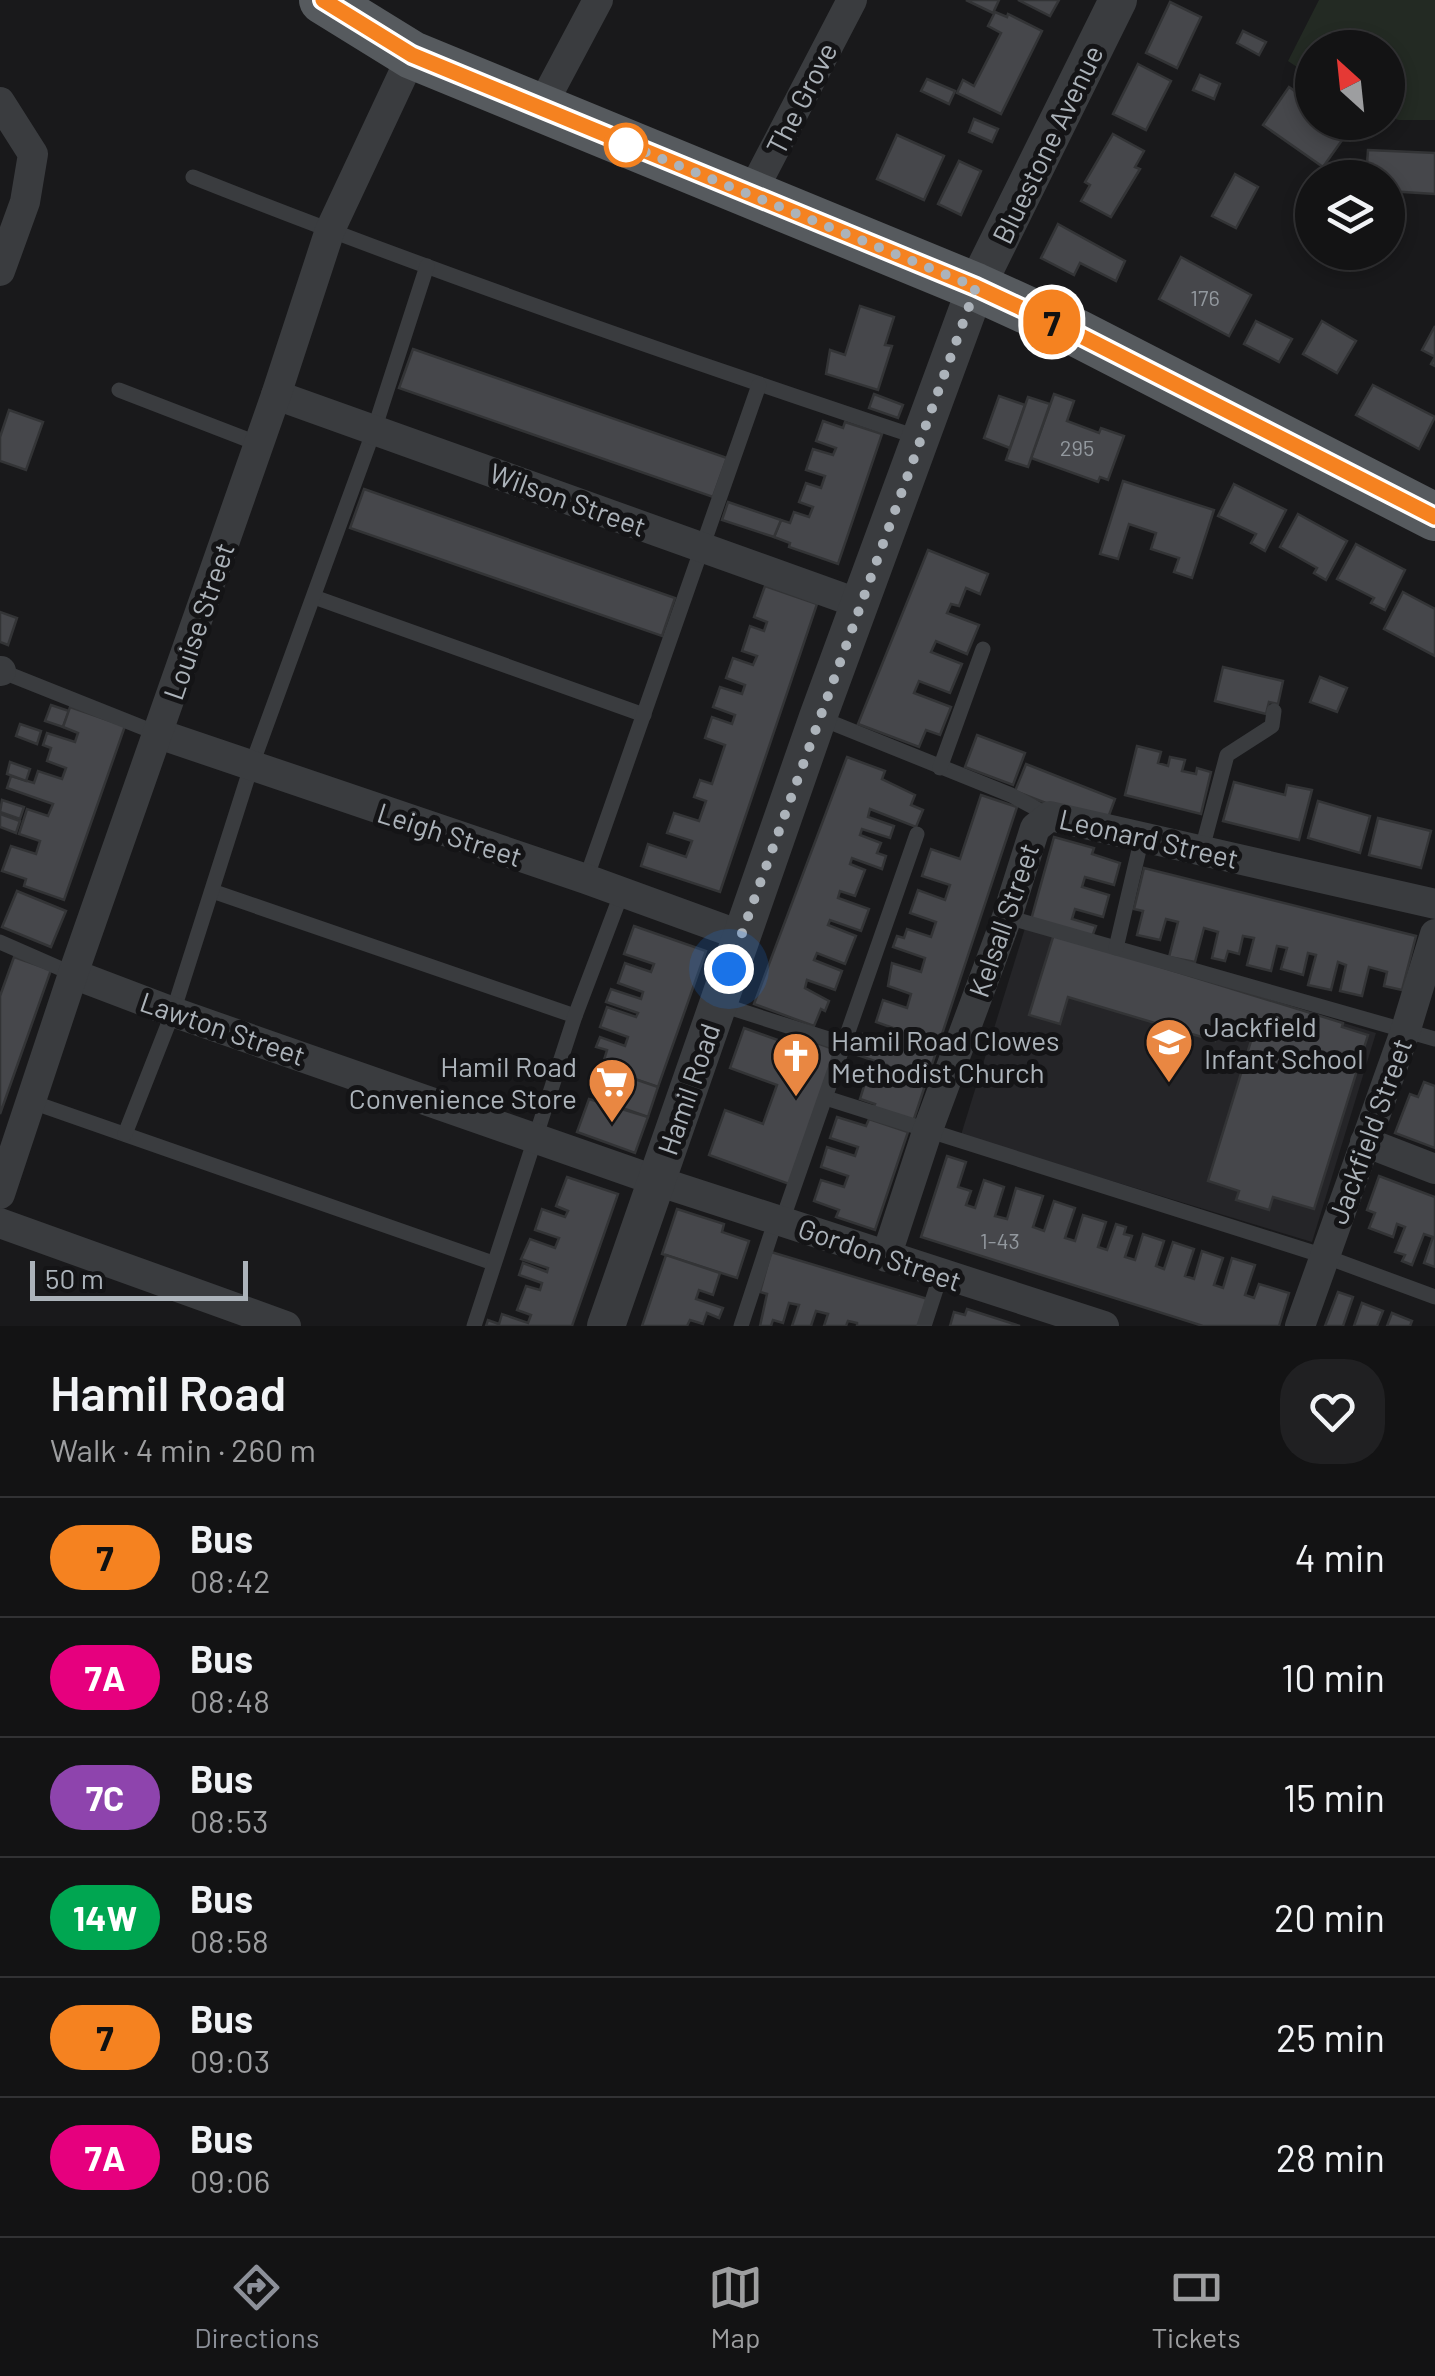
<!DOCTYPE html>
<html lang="en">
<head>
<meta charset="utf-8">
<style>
  body { margin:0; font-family:Barlow,sans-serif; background:#202022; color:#f1f3f6; height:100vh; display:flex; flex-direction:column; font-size:38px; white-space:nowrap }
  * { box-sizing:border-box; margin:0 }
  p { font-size:32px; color:#9d9ea0 }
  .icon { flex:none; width:55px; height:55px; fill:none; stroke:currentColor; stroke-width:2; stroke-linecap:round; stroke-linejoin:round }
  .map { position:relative; height:1326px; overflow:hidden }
  .sheet { display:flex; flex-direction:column; background:#131314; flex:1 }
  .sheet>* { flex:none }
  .badge { padding:0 20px; border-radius:32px; font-size:35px; line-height:65px }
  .needle { width:65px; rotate:333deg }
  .controls { position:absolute; left:1295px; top:30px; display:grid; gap:20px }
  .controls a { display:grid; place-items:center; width:110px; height:110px; border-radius:50%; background:#131314; box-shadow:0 5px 15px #0003,0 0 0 2px #323234; font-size:50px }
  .scale { position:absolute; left:30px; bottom:25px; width:218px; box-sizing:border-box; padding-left:10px; border:5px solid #acb3ba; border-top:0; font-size:28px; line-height:35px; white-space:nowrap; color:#acb3ba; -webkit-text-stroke:8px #141416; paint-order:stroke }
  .you { position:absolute; width:50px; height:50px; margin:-25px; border:8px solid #fff; border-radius:50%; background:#1a73e8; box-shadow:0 0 0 15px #1a73e833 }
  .map>.badge { position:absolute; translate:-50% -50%; box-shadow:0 0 0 5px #fff }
  .round { display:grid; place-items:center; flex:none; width:105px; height:105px; border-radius:40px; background:#202022 }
  .head { display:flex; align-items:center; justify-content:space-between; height:170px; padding:0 50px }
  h1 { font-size:48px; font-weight:600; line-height:75px }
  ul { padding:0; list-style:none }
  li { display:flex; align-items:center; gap:30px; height:120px; padding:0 50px; border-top:2px solid #323234 }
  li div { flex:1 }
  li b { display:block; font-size:38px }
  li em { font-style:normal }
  li .badge { min-width:110px; font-weight:700; text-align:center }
  .menu { display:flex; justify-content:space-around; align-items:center; height:140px; border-top:2px solid #323234; background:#131314; font-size:28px; color:#9d9ea0 }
  .menu a { display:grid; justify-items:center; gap:5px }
  .menu .selected { color:#8c9099 }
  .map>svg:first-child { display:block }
</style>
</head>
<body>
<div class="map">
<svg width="1435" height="1326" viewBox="0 0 1435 1326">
  <rect width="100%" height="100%" fill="#19191b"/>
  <path fill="#252528" d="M1026 925 1376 1033 1312 1242 961 1135Z"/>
  <path fill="#232a23" d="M1319 0H1435V120H1399L1388 117V48H1312V77L1288 61Z"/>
  <g fill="#46474b" stroke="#333436" stroke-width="2.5">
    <path d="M966 0H999L993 13Z"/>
    <path d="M1018 0H1059L1050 16Z"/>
    <path d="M1170 2 1201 17 1177 68 1146 53Z"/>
    <path d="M995 12 1007 17 1008 14 1042 31 1001 114 957 93 963 80 974 86 1001 33 988 26Z"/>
    <path d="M1243 31 1266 42 1259 55 1237 43Z"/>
    <path d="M1138 64 1171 81 1146 130 1113 114Z"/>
    <path d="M1200 75 1220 84 1214 99 1193 90Z"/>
    <path d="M927 79 955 91 949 104 921 91Z"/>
    <path d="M1289 87 1312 103V122H1341L1350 129 1323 167 1263 125Z"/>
    <path d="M974 119 998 129 992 142 969 132Z"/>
    <path d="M1113 134 1144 151 1135 167 1140 169 1111 217 1081 201 1090 185 1085 182Z"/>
    <path d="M897 135 944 156 924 200 877 179Z"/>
    <path d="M1368 150 1435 153V194L1388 191V178H1366Z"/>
    <path d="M959 161 981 171 961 215 938 204Z"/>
    <path d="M1235 174 1258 187 1236 228 1212 216Z"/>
    <path d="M1058 224 1125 261 1116 281 1080 263 1074 275 1041 258Z"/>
    <path d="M1181 257 1251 295 1229 336 1159 299Z"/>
    <path d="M860 306 894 317 885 345 892 346 878 390 826 374 830 350 845 355Z"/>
    <path d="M1256 321 1292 339 1279 362 1244 344Z"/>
    <path d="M1322 321 1356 341 1337 373 1303 354Z"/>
    <path d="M1435 326V366L1431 364 1435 357 1422 350Z"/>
    <path d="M413 349 727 458 713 497 399 388Z"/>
    <path d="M1373 385 1435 417 1419 449 1356 415Z"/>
    <path d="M874 394 903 405 898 418 869 408Z"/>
    <path d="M1054 394 1074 401 1067 421 1099 433 1101 428 1124 436 1108 480 1100 477 1098 482 1031 458Z"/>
    <path d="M999 396 1025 405 1010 448 984 438Z"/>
    <path d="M1028 397 1050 404 1028 467 1006 460Z"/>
    <path d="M9 410 43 422 26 470 0 461V437Z"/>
    <path d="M823 421 843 428 845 422 882 434 838 564 789 547 790 543 774 537 781 520 790 523 794 512 809 517 813 507 799 502 806 483 821 488 825 476 806 470 813 449 833 455 836 448 816 441Z"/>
    <path d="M1123 481 1214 510 1192 578 1174 572 1179 558 1151 549 1156 533 1129 524 1118 559 1100 554Z"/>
    <path d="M1234 484 1286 510 1265 551 1251 543 1256 534 1218 516Z"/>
    <path d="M364 489 675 598 662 636 350 528Z"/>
    <path d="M728 502 781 520 774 537 722 520Z"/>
    <path d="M1298 514 1347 541 1326 580 1314 573 1317 568 1280 547Z"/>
    <path d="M1356 544 1405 570 1385 610 1371 603 1374 598 1337 579Z"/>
    <path d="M928 550 988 574 980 594 966 588 959 606 951 604 947 613 979 625 967 654 936 641 931 652 962 664 950 693 919 681 914 693 951 707 940 735 926 730 919 747 858 724Z"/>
    <path d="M765 586 817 604 720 892 641 866 648 844 686 857 692 841 667 833 674 813 699 821 706 801 694 797 700 780 712 784 725 745 705 738 712 717 732 724 735 715 713 707 720 687 742 694 745 685 726 678 733 658 753 665 757 656 742 651 750 626 764 631 767 622 754 617Z"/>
    <path d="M1403 592 1435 609V656L1384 629Z"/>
    <path d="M0 612 17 618 8 645 0 642Z"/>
    <path d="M1223 667 1283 681 1278 704 1269 702 1266 714 1215 701Z"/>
    <path d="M1320 677 1347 688 1337 712 1310 702Z"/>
    <path d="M51 705 69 711 63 727 45 721Z"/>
    <path d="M70 707 125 726 64 900 24 886 26 879 2 871 11 846 36 854 40 841 19 834 27 809 48 816 53 804 7 788 11 776 34 783 38 771 62 779 66 768 47 761 51 748 43 745 47 733 75 742 78 733 63 727Z"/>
    <path d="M20 724 41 731 37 744 16 736Z"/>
    <path d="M977 735 1025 753 1013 785 965 767Z"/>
    <path d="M1137 746 1161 752 1158 763 1168 766 1170 757 1185 760 1182 771 1196 774 1197 768 1211 772 1201 814 1125 795Z"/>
    <path d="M847 757 885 771 882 779 915 795 911 805 923 810 916 827 870 809 868 817 894 826 890 838 862 829 860 835 881 843 877 853 886 856 882 869 852 858 850 864 865 870 855 896 840 891 838 898 869 909 861 931 830 920 828 925 856 936 845 964 817 953 814 960 842 971 835 990 807 980 805 988 829 1001 825 1011 821 1009 814 1026 754 1004Z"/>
    <path d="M10 762 30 769 26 781 7 774Z"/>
    <path d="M1026 764 1115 799 1105 826 1015 791Z"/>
    <path d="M1234 782 1285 795 1287 785 1312 790 1299 840 1223 821Z"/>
    <path d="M981 795 1017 807 913 1122 873 1109 875 1104 860 1099 864 1086 852 1082 856 1071 883 1079 887 1065 857 1055 863 1034 894 1044 899 1030 876 1022 883 1000 907 1008 911 994 888 986 892 963 921 972 925 958 893 947 897 936 904 938 907 929 931 937 936 922 910 913 918 890 945 900 950 885 922 876 931 849 960 859Z"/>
    <path d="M2 800 24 807 20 819 0 812Z"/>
    <path d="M1318 801 1370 816 1360 853 1308 838Z"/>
    <path d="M0 814 20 821 16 833 0 827Z"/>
    <path d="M1378 818 1431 831 1421 868 1369 855Z"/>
    <path d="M1054 837 1094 848 1092 854 1120 863 1114 885 1085 877 1082 887 1109 895 1103 917 1075 909 1072 919 1096 926 1092 937 1031 920Z"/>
    <path d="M1144 868 1416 936 1402 990 1384 986 1387 972 1369 967 1362 996 1340 991 1346 965 1338 962 1331 990 1308 985 1316 955 1308 953 1303 975 1281 969 1287 948 1277 946 1271 971 1247 965 1254 938 1243 936 1239 954 1228 951 1225 961 1212 958 1218 932 1204 928 1195 962 1169 957 1178 922 1166 919 1160 940 1137 935 1143 911 1134 909Z"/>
    <path d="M17 891 66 911 51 947 2 927Z"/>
    <path d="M634 926 706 951 658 1087 617 1073 620 1066 604 1060 607 1050 596 1047 600 1037 625 1046 628 1037 600 1027 607 1007 636 1017 638 1013 606 1002 611 989 641 999 643 992 618 983 625 963 651 972 654 964 624 954Z"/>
    <path d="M1054 934 1343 1023 1342 1027 1368 1035 1314 1209 1273 1197 1269 1210 1236 1200 1239 1191 1208 1181 1254 1031 1221 1021 1215 1041 1068 997 1060 1024 1029 1015Z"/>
    <path d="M14 957 51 970 0 1114V996Z"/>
    <path d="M744 1028 786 1043 790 1033 836 1050 789 1184 709 1155 725 1110 763 1124 777 1085 730 1068Z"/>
    <path d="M617 1073 658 1087 648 1117 608 1103 610 1096 597 1091 603 1075 615 1079Z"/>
    <path d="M1424 1082 1435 1086V1148L1395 1133 1410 1094 1418 1097Z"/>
    <path d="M589 1099 648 1117 635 1153 577 1132Z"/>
    <path d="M837 1117 866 1126 869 1119 908 1132 875 1230 836 1217 839 1210 814 1201 821 1180 844 1187 848 1176 821 1167 827 1147 855 1156 858 1147 830 1138Z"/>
    <path d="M947 1156 966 1162 958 1187 971 1191 966 1205 975 1208 984 1180 1004 1187 995 1216 1007 1219 1016 1188 1043 1196 1033 1227 1044 1231 1054 1201 1075 1208 1065 1238 1075 1241 1083 1215 1106 1222 1098 1247 1107 1250 1116 1224 1126 1227 1124 1234 1132 1236 1125 1257 1135 1260 1143 1234 1164 1241 1156 1266 1164 1269 1173 1242 1194 1249 1185 1276 1194 1279 1202 1251 1223 1258 1214 1285 1223 1288 1232 1258 1255 1265 1245 1295 1254 1298 1259 1284 1289 1293 1279 1326H1203L921 1237Z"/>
    <path d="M1379 1176 1435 1197V1267L1424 1263 1433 1237 1424 1234 1412 1265 1402 1261 1405 1255 1395 1252 1405 1227 1397 1224 1393 1237 1369 1228 1375 1213 1367 1210Z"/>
    <path d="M567 1177 618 1194 572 1326H486L488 1320 499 1324 502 1314 528 1323 531 1315 517 1310 526 1286 540 1290 542 1283 519 1275 523 1263 547 1272 548 1268 521 1259 530 1239 555 1248 559 1238 535 1230 542 1209 565 1217 568 1211 556 1206Z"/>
    <path d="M677 1209 724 1224 722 1232 749 1241 737 1278 662 1254Z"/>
    <path d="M771 1252 928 1299 920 1326H857V1323L848 1321 846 1326H824L828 1314 816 1311 811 1326H792L799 1305 789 1303 783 1323 773 1320 771 1326H760L767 1294 760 1292Z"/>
    <path d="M666 1255 720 1273 713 1295 699 1290 696 1299 723 1308 719 1318 707 1313 703 1324 690 1320 687 1326H642Z"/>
    <path d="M1338 1292 1353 1297 1343 1326H1325Z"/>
    <path d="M1362 1303 1383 1311 1377 1326H1354Z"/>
    <path d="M967 1309 1020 1326H950L954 1312 965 1315Z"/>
    <path d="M1392 1313 1412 1321 1410 1326H1387Z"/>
  </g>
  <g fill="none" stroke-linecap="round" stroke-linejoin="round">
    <g stroke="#3a3c3f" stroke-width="15">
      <path d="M193 177C432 272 676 357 920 438"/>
      <path d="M119 390 259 444"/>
      <path d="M314 597 644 715"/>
      <path d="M1 671 159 734"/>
      <path d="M820 718 1011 795 1050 816"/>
      <path d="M940 768 983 649"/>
      <path d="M1202 849 1227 755 1272 726 1274 711"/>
      <path d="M586 879 759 385"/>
      <path d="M212 891 575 1016"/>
      <path d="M1007 917 1435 1039"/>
      <path d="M0 942 73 974"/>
      <path d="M1116 948 1142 837"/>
      <path d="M719 1004 844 1044"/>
      <path d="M826 1098 1324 1256 1435 1297"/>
      <path d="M32 1102 493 1263"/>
      <path d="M125 1134 173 1012 251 767 374 430 427 266"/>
      <path d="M782 1221 917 834"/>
      <path d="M474 1326 575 1016 622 892"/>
      <path d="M741 1326 776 1219"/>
      <path d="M924 1326 941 1274"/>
    </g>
    <g stroke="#3a3c3f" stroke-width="30">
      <path d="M0 102 33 154 25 202 0 271"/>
      <path d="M540 109 598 0"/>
      <path d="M750 196 852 0"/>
      <path d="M276 395 860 604"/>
      <path d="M0 671H1"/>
      <path d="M159 734 586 879 740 935"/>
      <path d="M73 974 173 1012 657 1181 1104 1326"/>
      <path d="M1365 1142 1435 1169"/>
      <path d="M0 1194 73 974 276 395 330 230 412 55"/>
      <path d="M0 1223 286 1326"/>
      <path d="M886 1257 927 1132 1007 917 1035 828 1050 816 1435 904"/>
      <path d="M1300 1326 1406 1029 1435 934"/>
    </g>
    <path stroke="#3a3c3f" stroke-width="38" d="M606 1326 818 717 976 287 1118 0"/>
    <path stroke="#565a5e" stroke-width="48" d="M323 0 412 55 976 287 1077 333 1435 517"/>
  </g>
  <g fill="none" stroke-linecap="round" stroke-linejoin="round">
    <g stroke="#fff" stroke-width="22">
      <path id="line" d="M323 0 412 55 976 287 1077 334 1435 517"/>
    </g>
    <use href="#line" stroke="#f58220" stroke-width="15"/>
    <path stroke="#acb3ba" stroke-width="10" stroke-dasharray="0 18" d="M626 145 611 138 976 287 729 969"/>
  </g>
  <defs>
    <g id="school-pin" transform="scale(2.5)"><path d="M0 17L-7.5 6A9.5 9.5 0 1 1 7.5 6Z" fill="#e98742" stroke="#141416"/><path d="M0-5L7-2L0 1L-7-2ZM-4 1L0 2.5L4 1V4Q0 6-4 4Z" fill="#fff"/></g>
    <g id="church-pin" transform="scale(2.5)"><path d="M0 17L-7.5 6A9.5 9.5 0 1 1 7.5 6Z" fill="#e98742" stroke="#141416"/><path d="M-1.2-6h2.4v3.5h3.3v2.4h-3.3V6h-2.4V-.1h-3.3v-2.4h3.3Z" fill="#fff"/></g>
    <g id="supermarket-pin" transform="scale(2.5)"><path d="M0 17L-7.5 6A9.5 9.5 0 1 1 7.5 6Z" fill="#e98742" stroke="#141416"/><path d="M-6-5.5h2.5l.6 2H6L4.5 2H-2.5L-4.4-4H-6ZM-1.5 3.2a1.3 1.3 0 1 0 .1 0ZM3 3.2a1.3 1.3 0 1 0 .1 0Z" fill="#fff"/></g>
  </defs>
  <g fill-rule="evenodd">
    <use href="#school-pin" x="1169" y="1042"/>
    <use href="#church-pin" x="796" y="1056"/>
    <use href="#supermarket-pin" x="612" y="1082"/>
  </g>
  <circle fill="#fff" stroke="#f58220" stroke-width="5" cx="626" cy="145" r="20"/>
  <g text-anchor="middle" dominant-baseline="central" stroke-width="10" stroke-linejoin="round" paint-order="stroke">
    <g font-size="22" fill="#92989e">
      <text x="1205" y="297">176</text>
      <text x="1077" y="447">295</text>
      <text x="1000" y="1240">1-43</text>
    </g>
    <g font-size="28" fill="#acb3ba" stroke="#141416">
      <text transform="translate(801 98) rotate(-63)">The Grove</text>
      <text transform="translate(1047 144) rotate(-64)">Bluestone Avenue</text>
      <text transform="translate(568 499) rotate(20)">Wilson Street</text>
      <text transform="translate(198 621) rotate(-71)">Louise Street</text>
      <text transform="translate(450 834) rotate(18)">Leigh Street</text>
      <text transform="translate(1149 838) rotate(13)">Leonard Street</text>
      <text transform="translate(1003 920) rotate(-71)">Kelsall Street</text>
      <text transform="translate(223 1028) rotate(19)">Lawton Street</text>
      <text transform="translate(688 1089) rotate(-71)">Hamil Road</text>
      <text transform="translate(1369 1131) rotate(-70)">Jackfield Street</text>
      <text transform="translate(880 1254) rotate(19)">Gordon Street</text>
    </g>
    <g font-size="28" fill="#acb3ba" stroke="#141416" text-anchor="start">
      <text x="1204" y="1026">Jackfield<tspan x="1204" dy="32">Infant School</tspan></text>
      <text x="831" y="1040">Hamil Road Clowes<tspan x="831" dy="32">Methodist Church</tspan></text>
      <text x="577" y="1066" text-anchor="end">Hamil Road<tspan x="577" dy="32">Convenience Store</tspan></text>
    </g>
  </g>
</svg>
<div class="controls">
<a><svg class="needle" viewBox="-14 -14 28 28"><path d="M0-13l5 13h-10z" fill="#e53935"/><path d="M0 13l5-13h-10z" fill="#9d9ea0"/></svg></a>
<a><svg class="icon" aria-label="layers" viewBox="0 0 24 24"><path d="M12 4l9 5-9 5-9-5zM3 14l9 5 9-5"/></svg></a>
</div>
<div class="scale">50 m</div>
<div class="you" style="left:729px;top:969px"></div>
<b class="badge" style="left:1052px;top:322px;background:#f58220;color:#111">7</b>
</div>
<section class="sheet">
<div class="head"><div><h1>Hamil Road</h1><p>Walk · 4 min · 260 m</p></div><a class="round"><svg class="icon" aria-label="heart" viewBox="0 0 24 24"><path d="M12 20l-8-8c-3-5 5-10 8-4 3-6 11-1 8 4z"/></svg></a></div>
<ul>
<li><span class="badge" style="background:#f58220;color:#111">7</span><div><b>Bus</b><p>08:42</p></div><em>4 min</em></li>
<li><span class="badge" style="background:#e6007e;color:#fff">7A</span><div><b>Bus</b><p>08:48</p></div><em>10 min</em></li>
<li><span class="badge" style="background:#8e44ad;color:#fff">7C</span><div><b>Bus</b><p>08:53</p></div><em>15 min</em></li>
<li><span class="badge" style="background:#00a651;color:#fff">14W</span><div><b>Bus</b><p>08:58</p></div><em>20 min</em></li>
<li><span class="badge" style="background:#f58220;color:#111">7</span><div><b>Bus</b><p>09:03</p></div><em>25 min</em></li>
<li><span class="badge" style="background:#e6007e;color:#fff">7A</span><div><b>Bus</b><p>09:06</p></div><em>28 min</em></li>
</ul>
</section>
<nav class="menu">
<a class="selected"><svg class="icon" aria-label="directions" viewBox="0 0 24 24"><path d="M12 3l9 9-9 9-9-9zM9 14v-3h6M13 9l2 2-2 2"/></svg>Directions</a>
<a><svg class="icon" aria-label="map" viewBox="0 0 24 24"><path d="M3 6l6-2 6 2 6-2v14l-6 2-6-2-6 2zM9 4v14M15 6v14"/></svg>Map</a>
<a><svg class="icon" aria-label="tickets" viewBox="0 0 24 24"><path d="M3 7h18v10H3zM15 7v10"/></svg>Tickets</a>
</nav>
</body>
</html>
